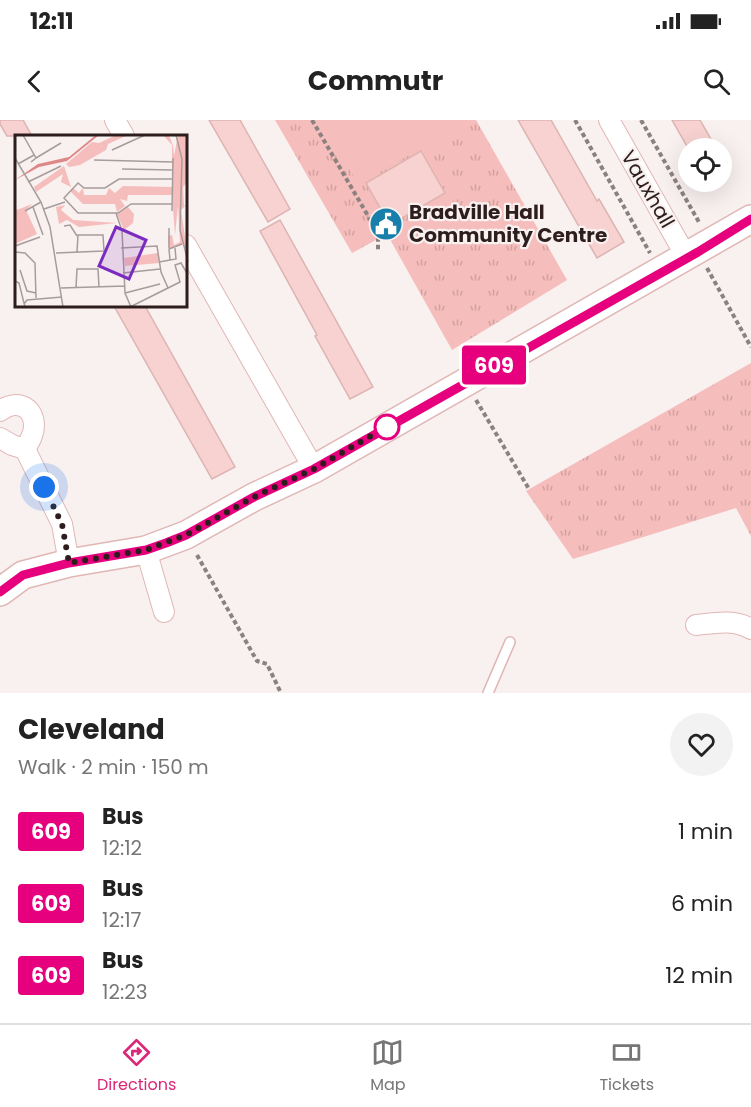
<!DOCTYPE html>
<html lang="en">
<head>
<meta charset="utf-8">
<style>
  body { margin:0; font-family:Poppins,sans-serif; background:#f2f2f2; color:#222; height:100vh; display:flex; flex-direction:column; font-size:22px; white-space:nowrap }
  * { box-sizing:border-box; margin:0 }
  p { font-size:20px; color:#767676 }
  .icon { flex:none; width:33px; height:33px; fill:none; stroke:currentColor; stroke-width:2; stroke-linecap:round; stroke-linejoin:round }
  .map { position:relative; height:573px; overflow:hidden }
  .side { display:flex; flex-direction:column; background:#fff; flex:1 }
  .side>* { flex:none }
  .badge { padding:0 12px; border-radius:4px; font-size:21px; line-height:39px }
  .buttons { position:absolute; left:678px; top:18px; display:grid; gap:12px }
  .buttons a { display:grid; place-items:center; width:54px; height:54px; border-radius:50%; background:#fff; box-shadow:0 6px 24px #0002; font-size:30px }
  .you { position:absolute; width:30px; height:30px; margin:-15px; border:4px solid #fff; border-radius:50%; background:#1a73e8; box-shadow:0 0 0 9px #1a73e833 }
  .map>.badge { position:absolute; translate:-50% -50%; box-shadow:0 0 0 3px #fff }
  .round { display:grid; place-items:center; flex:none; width:63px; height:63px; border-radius:32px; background:#f2f2f2 }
  .head { display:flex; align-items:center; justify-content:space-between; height:102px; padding:0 18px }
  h1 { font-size:28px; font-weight:700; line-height:45px }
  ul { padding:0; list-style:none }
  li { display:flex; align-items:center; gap:18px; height:72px; padding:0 18px }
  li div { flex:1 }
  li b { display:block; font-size:22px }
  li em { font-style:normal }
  li .badge { min-width:66px; font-weight:700; text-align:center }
  .status { display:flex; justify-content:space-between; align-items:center; height:42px; padding:0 30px; background:#fff; direction:ltr }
  .status svg { height:16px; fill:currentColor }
  header { display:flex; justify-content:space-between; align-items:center; height:78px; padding:0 18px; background:#fff; font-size:27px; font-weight:700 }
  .dock { display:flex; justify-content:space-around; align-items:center; height:84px; border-top:2px solid #e0e0e0; background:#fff; font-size:16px; color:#767676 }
  .dock a { display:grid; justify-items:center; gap:3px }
  .dock .active { color:#db2777 }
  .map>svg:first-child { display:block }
</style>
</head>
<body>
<div class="status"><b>12:11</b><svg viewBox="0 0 49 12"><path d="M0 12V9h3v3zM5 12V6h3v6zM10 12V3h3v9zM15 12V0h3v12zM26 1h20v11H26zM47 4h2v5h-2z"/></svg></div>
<header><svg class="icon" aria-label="back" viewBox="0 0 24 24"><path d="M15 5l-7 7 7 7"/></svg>Commutr<svg class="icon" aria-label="search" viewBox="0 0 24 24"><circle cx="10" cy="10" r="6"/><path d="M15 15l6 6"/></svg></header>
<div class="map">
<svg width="751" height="573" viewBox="0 0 751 573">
  <defs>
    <pattern id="grass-tufts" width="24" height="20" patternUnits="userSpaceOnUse" patternTransform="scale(1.5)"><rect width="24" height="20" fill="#f5bdbb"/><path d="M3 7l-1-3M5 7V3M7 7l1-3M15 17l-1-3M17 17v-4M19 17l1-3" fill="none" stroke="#d2a2a0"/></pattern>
  </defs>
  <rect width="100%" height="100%" fill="#f9f0f0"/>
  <g fill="url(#grass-tufts)">
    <path d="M275 0H476L567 160 452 230 387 114 352 133Z"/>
    <path d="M751 243V416L736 388 573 439 526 371Z"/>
  </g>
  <path fill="#f5bdbb" d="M321 0H452L457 8 358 64Z"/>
  <g fill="#f7d2d0" stroke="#ddb4b2" stroke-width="1.5">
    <path d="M0 0H23L32 16H7L0 4Z"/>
    <path d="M209 0H240L290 89 268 102Z"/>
    <path d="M518 0H551L597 81 599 79 624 122 597 138Z"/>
    <path d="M672 0H700L716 28H688Z"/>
    <path d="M421 31 445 73 390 105 366 63Z"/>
    <path d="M280 100 373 267 350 279 315 216 317 215 260 111Z"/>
    <path d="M114 186H145L235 347 212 359Z"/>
  </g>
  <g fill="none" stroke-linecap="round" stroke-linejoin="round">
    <g stroke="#e0b7b5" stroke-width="12">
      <path id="lane" d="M488 573 510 522"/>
    </g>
    <g stroke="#e0b7b5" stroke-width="22">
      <g id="street">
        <path d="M115 0 124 16"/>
        <path d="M609 0 687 138"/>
        <path d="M186 125 314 349"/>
        <path d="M0 291C16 279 34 286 34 306 34 315 29 322 25 329"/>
        <path d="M0 318 12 325 25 329 62 404 69 443"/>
        <path d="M146 430 164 492"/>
        <path d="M696 505C715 503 734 499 751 509"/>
      </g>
    </g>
    <g stroke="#e0b7b5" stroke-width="30">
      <path id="secondary" d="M0 472 23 455 69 443 146 430 186 415 254 377 314 349 751 99"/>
    </g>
    <g stroke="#8d8180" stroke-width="4" stroke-dasharray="4.5 3" stroke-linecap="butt">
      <path d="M312 0 378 113V130"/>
      <path d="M575 0 650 133"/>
      <path d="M641 0 700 104"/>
      <path d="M707 148 751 227"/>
      <path d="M476 280 529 369"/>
      <path d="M197 435 257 541 267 544 281 573"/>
    </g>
    <use href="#lane" stroke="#fff" stroke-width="9"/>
    <use href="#street" stroke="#fff" stroke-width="20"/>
    <use href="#secondary" stroke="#fff" stroke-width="27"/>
  </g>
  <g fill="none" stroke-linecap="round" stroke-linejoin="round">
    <g stroke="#fff" stroke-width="14">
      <path id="line" d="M0 472 23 455 69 443 146 430 166 423 186 415 254 377 314 349 698 132 751 99"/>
    </g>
    <use href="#line" stroke="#e6007e" stroke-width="9"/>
    <path stroke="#2d1e1d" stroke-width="6" stroke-dasharray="0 10.8" d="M44 367 62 404 69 443 146 430 186 415 254 377 314 349 395 302 387 307"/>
  </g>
  <defs>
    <g id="civic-disc" transform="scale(1.725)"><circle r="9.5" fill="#177fa9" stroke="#f9f0f0"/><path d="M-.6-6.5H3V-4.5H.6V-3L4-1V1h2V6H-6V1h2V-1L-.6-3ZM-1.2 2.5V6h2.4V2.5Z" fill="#fff"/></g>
  </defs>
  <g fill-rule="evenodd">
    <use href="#civic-disc" x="386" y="104"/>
  </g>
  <circle fill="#fff" stroke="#e6007e" stroke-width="3" cx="387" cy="307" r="12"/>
  <g text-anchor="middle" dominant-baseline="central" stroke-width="4.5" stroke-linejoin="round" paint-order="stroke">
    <g font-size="20" fill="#2d1e1d" stroke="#f9f0f0">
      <text transform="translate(648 69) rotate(60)">Vauxhall</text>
    </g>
    <g font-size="20" font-weight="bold" fill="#2d1e1d" stroke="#f9f0f0" text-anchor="start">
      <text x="409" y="92">Bradville Hall<tspan x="409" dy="23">Community Centre</tspan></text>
    </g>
  </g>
  <g transform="translate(15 15)">
    <rect width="172" height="172" fill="#f9f0f0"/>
    <path d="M148 0H154L158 11 159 21 163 0 167 12 172 48 168 52 169 71 172 69 166 75 172 115 167 109 154 114 153 101 157 100 159 110 165 107 163 70 160 100 157 60H113L112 66 105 64 110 71 102 77 100 69H68L55 56 58 53 64 58 68 53 69 60H91L94 53 100 58 108 51 157 52V10ZM17 69 11 75 22 99 0 109V71L2 75ZM50 70 46 75 58 85 102 88 64 92 52 85 44 89 41 72ZM112 71 119 79 118 88 109 95 102 79ZM143 118 144 128 110 131 109 123Z" fill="#f5bdbb"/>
    <path d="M101 0H113L93 9 91 15 65 30 54 32 51 29 77 7 84 8ZM163 0H171L172 48 169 46ZM49 31 56 52 46 47 48 39 21 57 19 52Z" fill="#f5bdbb"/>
    <path d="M81 0H84L52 26 24 32 0 45 23 29 54 22Z" fill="#de8886"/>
    <path fill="none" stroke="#a79c9c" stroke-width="1.5" d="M8 0 21 23 16 27M161 0 167 24 165 95 173 127M97 15 130 0M0 23 26 67 35 92 48 172M21 23 46 8M79 25 158 27M3 29 19 20M107 34 157 35M13 47 46 31M157 69H116L103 78H63L49 63 63 48 69 53H90L104 44H158M18 72 28 100M29 74 50 67M10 76 26 67M157 76 158 23M101 78 107 96 110 158 116 172M49 91 55 90 62 101M154 93V113M0 111 25 102M106 113 142 111 146 137 153 153M0 117 10 118 20 128 21 163M62 117 63 100H88L89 116M41 118 89 116M155 125 154 114 167 109M144 127 161 124 160 113M5 135 12 156 21 158M108 138 145 134M0 146 4 148 10 172M46 153 110 151M61 153 62 134H83L84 152M110 158 145 149M9 169 12 165 47 162M115 172 165 147 160 130 166 128 173 140"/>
    <path fill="#7b2cbf" fill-opacity="0.15" stroke="#7b2cbf" stroke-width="3" d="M101 92 131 105 114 144 84 131Z"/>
    <rect width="172" height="172" fill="none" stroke="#2d1e1d" stroke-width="3"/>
  </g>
</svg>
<div class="buttons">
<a><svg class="icon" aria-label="locate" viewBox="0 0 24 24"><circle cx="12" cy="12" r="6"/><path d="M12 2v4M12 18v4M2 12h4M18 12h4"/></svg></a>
</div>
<div class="you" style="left:44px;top:367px"></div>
<b class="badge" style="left:494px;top:245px;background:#e6007e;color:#fff">609</b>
</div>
<section class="side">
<div class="head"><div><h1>Cleveland</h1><p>Walk · 2 min · 150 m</p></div><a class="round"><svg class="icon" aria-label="heart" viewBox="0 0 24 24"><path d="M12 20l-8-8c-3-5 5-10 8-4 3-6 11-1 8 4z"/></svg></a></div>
<ul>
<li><span class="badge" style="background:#e6007e;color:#fff">609</span><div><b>Bus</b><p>12:12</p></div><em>1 min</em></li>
<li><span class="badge" style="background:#e6007e;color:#fff">609</span><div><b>Bus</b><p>12:17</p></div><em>6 min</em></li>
<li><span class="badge" style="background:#e6007e;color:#fff">609</span><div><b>Bus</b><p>12:23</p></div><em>12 min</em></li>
</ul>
</section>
<nav class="dock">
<a class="active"><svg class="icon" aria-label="directions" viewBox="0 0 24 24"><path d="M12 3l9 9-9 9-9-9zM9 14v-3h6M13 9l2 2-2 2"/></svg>Directions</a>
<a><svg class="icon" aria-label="map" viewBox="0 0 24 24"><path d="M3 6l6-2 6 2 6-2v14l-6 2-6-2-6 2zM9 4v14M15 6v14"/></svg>Map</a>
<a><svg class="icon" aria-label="tickets" viewBox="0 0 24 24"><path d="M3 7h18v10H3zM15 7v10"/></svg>Tickets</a>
</nav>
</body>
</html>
